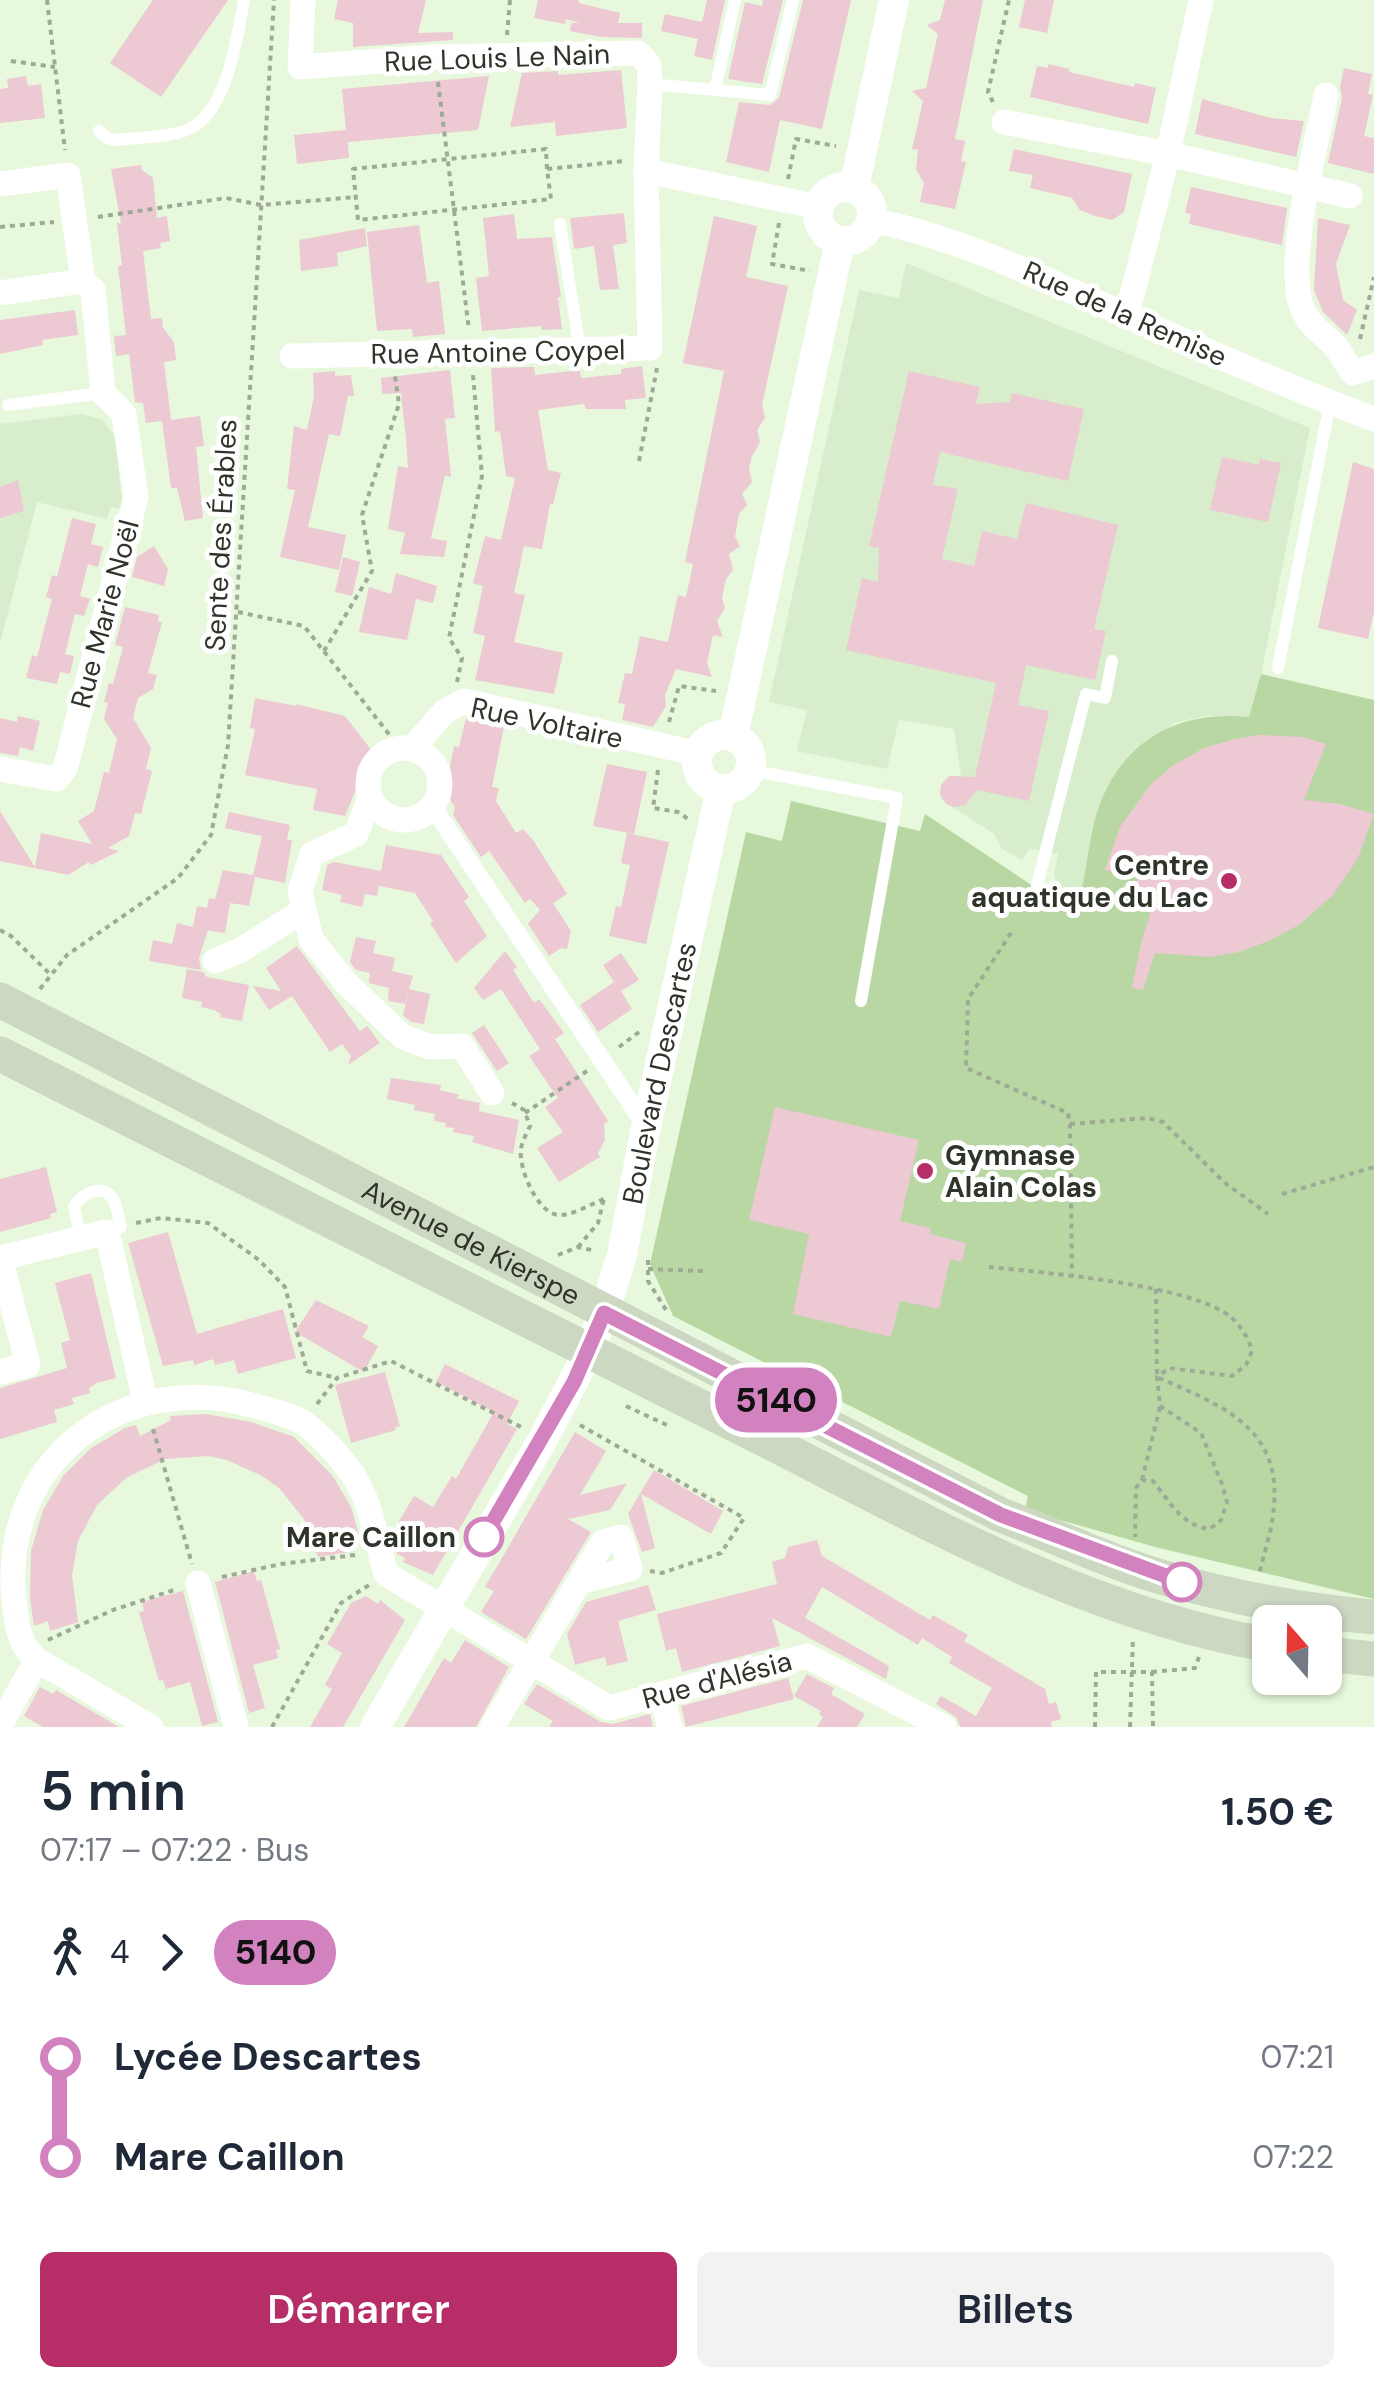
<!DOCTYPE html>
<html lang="fr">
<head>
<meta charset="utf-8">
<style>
  body { margin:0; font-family:"DM Sans",sans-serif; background:#f2f2f3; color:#1f2937; height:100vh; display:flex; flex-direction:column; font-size:38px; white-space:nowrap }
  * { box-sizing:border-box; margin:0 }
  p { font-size:32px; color:#747a83 }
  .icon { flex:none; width:55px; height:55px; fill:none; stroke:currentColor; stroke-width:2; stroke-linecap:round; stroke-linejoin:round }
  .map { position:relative; height:1727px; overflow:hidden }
  .panel { display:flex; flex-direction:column; background:#fff; flex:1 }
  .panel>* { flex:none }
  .badge { padding:0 20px; border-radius:32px; font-size:35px; line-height:65px }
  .needle { width:65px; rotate:340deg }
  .controls { position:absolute; left:1252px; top:1605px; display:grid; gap:20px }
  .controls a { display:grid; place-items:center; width:90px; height:90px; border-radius:15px; background:#fff; box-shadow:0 2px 8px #0004; font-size:50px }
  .map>.badge { position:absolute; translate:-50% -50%; box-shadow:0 0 0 5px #fff }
  .legs { display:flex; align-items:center; gap:15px; height:110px; padding:0 40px; font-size:32px }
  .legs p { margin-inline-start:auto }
  .overview { display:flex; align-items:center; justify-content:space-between; height:170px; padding:0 40px }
  h1 { font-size:55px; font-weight:600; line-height:75px }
  .cta { display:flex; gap:20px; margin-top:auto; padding:20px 40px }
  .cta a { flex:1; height:115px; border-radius:15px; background:#b72d68; color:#fff; font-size:40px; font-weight:600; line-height:115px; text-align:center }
  .cta a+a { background:#f2f2f3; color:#1f2937 }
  ul { padding:0 40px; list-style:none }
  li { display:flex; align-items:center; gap:35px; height:100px; font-size:38px }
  li i { display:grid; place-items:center; width:15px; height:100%; margin:0 12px; background:currentColor }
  li i::after { content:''; width:25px; height:25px; margin:-12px; border:8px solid; border-radius:50%; background:#fff }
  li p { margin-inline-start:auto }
  li:first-child i { background:linear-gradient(#0000 50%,currentColor 0) }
  li:last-child i { background:linear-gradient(currentColor 50%,#0000 0) }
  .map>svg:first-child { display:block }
</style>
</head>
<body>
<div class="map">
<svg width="1374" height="1727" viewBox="0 0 1374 1727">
  <rect width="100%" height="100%" fill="#e7f8dc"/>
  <g fill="#d8edcb">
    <path d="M906 263 1310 428 1261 674 1250 717 1205 716 1173 723 1087 861 1080 900 1058 888 1054 874 1058 854 1029 849 1022 860 1002 849 994 834 942 800 940 790 944 780 961 775 954 729 899 720 887 769 797 751 807 710 769 702 859 290 899 298Z"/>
    <path d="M81 414 102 419 115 437 122 502 119 509 111 507 107 519 37 502 0 643V424Z"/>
  </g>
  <path fill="#b8d7a3" d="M1261 674 1374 700V1599L1155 1547 1025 1510 1028 1496 673 1316 650 1264 746 832 782 841 791 801 920 831 925 814 1075 914C1085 885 1087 853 1094 823 1114 746 1172 709 1249 717Z"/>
  <g fill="#ecc9d3">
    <path d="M153 0H228L161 97 110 63Z"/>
    <path d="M338 0H426L418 33 453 32V40L353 47V23L334 19Z"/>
    <path d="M538 0H579V3L620 13 618 23H642V38L601 37 570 31 571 23H580L566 19 565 24 534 18Z"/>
    <path d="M707 0H725L712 60 694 56 698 39 661 31 665 14 702 22Z"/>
    <path d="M763 0H783L762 84 728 79 745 2 762 6Z"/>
    <path d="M803 0H851L822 129 780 120 769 172 726 162 739 102 770 105 779 98Z"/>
    <path d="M945 0H983L955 139 965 141 961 161 966 162 955 209 920 202 924 183 916 169 918 150 912 149 923 101 912 91 926 88 938 34 927 25 940 20Z"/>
    <path d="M1025 0H1054L1047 33 1019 27Z"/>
    <path d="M1048 64 1070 69 1069 72 1134 87 1135 83 1156 88 1148 124 1030 97 1037 66 1048 68Z"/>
    <path d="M1344 68 1372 74 1368 94 1373 95 1364 136 1374 138V174L1328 163 1342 98 1340 87Z"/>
    <path d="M621 70 627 128 556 136 555 122 510 127 522 73 558 71V75Z"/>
    <path d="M26 76 28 86 41 84 45 118 0 123V89L8 88 7 79Z"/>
    <path d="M489 76 478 130 348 142 349 158 297 164 294 135 346 130 342 89Z"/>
    <path d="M1202 99 1271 118 1304 121 1296 157 1195 134Z"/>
    <path d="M1014 149 1132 174 1124 212 1112 220 1095 216 1080 210 1072 198 1030 188 1033 175 1009 171Z"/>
    <path d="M141 165 142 170 153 178 157 218 167 216 170 241 160 243 161 248 143 251 151 319 162 318 163 328 174 342 176 360 164 362 171 420 200 416 204 446 196 447 203 518 185 521 177 488H171L162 421 146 423 143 403 135 402 129 354 116 356 114 336 126 335 118 266 122 265 117 223H121L111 169Z"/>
    <path d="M1191 187 1287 208 1282 245 1189 224 1191 214 1185 213Z"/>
    <path d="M624 213 627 243 613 245 619 289 600 290 594 246 574 249 570 218Z"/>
    <path d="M514 214 517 239 552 237 561 297H558L562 329 542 330 541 326 482 331 476 278 489 276 483 218Z"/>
    <path d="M714 216 757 226 746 277 788 286 762 405 765 418 757 430 760 442 752 456 749 469 752 482 742 494 747 505 739 514 735 537 740 546 729 554 733 570 726 579 722 598 725 608 717 621 723 637 713 635 707 663 712 677 676 669 665 695 666 706 653 727 622 720 625 704 618 703 625 673 632 674 640 636 668 642 678 595 686 597 693 564 685 562 724 371 683 363Z"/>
    <path d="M1318 218 1350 225 1336 264 1343 300 1357 310 1347 335 1323 312 1314 290Z"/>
    <path d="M419 225 427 283 439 281 445 334 413 337 412 329 377 331 367 232Z"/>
    <path d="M365 228 367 246 337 253 338 266 301 271 299 240Z"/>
    <path d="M75 310 78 335 42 340 43 345 0 354V320Z"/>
    <path d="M642 366 646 398 625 400 626 409H586L584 404 538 410 548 470 561 473 553 504H550L542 549 524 546 514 593 525 595 514 642 563 653 554 694 475 680 485 636 473 633 483 586 473 583 485 536 501 540 515 478 506 476 500 431 495 432 491 368 534 367 535 375 580 370 581 378 621 374V369Z"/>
    <path d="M450 370 455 418 445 419 451 477 445 475 431 538 447 541 444 557 400 554 405 533 388 529 398 466 408 468 406 439 401 393 382 394 381 378Z"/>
    <path d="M335 371V376L351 375 354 396H348L340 436 329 434 308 527 346 535 339 570 280 557 295 490 287 489 294 426 307 430 314 396 313 373Z"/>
    <path d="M909 371 980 387 976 404 1010 402 1012 393 1084 409 1068 481 940 452 933 485 958 489 942 559 974 566 982 531 1017 539 1026 503 1118 525 1094 629 1106 631 1095 680 1026 665 1018 705 1049 711 1029 801 977 790 965 805 954 807 946 804 940 795 941 785 949 776 975 777 996 683 846 650 862 578 878 582 879 548 869 546Z"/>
    <path d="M1222 457 1259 465 1260 459 1281 463 1268 522 1210 510Z"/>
    <path d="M1353 462 1374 469V612L1368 639 1318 628Z"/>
    <path d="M18 480 24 511 0 518V487Z"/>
    <path d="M72 518 96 524 91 544 103 547 98 567 88 564 80 596 90 599 84 616 75 614 65 654 74 656 70 674 60 672 57 684 26 678 32 655 37 657 52 599 46 597 52 575 57 577Z"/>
    <path d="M154 546 168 569 164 586 132 577 137 557Z"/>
    <path d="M343 557 360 562 352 596 335 592Z"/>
    <path d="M396 573 437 586 433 603 416 599 407 640 359 632 369 587 391 594Z"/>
    <path d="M125 607 159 615 158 621 162 622 148 673 157 675 153 689 138 698 133 718 151 748 146 769 152 771 141 814 135 813 129 836 108 848 119 851 91 865 89 862 68 875 0 861V811L35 867 41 833 92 844 78 821 94 811 104 772 109 773 117 739 104 719 108 703 104 702 109 683 113 684 123 647 115 645Z"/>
    <path d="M255 698 296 706V704L345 716 372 751 345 816 313 810 317 789 245 775 255 729 250 728Z"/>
    <path d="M18 716 40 721 33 751 20 747 18 756 0 753V718L17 722Z"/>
    <path d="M466 718 504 727 492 787 499 788 496 801 516 833 523 829 533 840 567 894 553 903 571 931 567 949 561 948 549 956 528 924 540 910 530 899 525 903 489 851 481 857 453 815 455 807 445 792 454 746 459 747Z"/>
    <path d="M1259 735 1302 737 1326 744 1304 800 1340 804 1374 814 1358 858 1333 895 1300 924 1271 940 1239 952 1211 957 1155 953 1143 990 1132 988 1141 943 1153 904 1133 898 1138 877 1105 870 1120 827 1151 784 1175 764 1202 749 1234 739Z"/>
    <path d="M607 764 647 772 634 834 593 826Z"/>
    <path d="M229 812 290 825 287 840H292L285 883 255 877 249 906 230 903 225 933 200 929 208 930 199 958 201 970 149 961 153 940 172 944 177 923 193 927 197 906 207 908 209 898 215 899 223 870 253 875 262 836 225 828Z"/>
    <path d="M627 833 669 842 646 944 609 936 616 906 621 907 630 865 621 863Z"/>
    <path d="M386 845 441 855 469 897 464 901 487 936 456 963 430 923 433 921 415 893 379 886 377 896 365 894 362 907 340 902 342 895 322 890 327 865 334 862 381 871Z"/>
    <path d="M356 937 376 941 373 953 395 958 392 971 413 976 409 989 430 994 424 1024 411 1022 403 1015 409 990 405 1004 388 1001 389 988 369 983 370 973 356 970 350 962Z"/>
    <path d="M297 946 360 1031 367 1026 380 1043 348 1065 351 1056 342 1044 330 1052 292 996 269 1010 253 986 281 991 266 968Z"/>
    <path d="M505 951 517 967 513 970 534 1003 539 999 564 1033 555 1039 608 1121 604 1124 605 1140 598 1153 600 1157 559 1182 537 1148 563 1132 545 1107 558 1098 529 1056 540 1049 501 989 483 1000 474 988Z"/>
    <path d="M621 953 639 980 621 991 632 1009 598 1032 580 1005 614 982 603 965Z"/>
    <path d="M187 969 203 972 207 977 249 985 242 1021 220 1017 221 1014 214 1010 201 1007 202 1002 182 998Z"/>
    <path d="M484 1025 509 1063 497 1071 472 1033Z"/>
    <path d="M391 1078 441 1085 440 1090 460 1095 456 1098 480 1103 479 1111 519 1120 513 1154 472 1142 474 1136 453 1132 454 1128 445 1127 446 1123 434 1121 435 1114 414 1110 415 1105 387 1099Z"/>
    <path d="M775 1107 919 1140 900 1221 931 1228 930 1234 966 1243 962 1262 950 1259 939 1309 900 1301 891 1337 793 1314 809 1234 749 1220Z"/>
    <path d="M46 1167 57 1212 50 1214 51 1218 0 1232V1179Z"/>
    <path d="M168 1232 197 1334 283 1309 296 1358 238 1374 234 1360 215 1365 213 1359 194 1365 193 1360 163 1366 128 1243Z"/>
    <path d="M91 1273 116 1378 97 1383 89 1388 90 1393 72 1398 74 1404 54 1410 57 1422 0 1439V1388L67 1368 61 1343 70 1340 55 1283Z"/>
    <path d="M316 1300 369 1326 362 1337 378 1346 364 1372 295 1332Z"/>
    <path d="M445 1364 519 1401 507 1424 517 1429 433 1575 403 1562 405 1558 397 1554 392 1533 414 1496 433 1507 452 1476 456 1479 494 1412 436 1382Z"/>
    <path d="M385 1372 400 1426 395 1427 396 1430 351 1443 335 1385Z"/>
    <path d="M206 1414 251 1422 294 1437 332 1475 351 1507 360 1539 346 1543 349 1552 318 1557 304 1519 279 1488 262 1476 227 1460 208 1456 165 1459 126 1478 97 1505 87 1524 78 1541 72 1575 78 1622 50 1631 48 1621 34 1626 30 1598 31 1551 43 1510 63 1476 91 1448 125 1428 136 1425 140 1436 171 1420 170 1416Z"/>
    <path d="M575 1432 606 1451 580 1495 627 1483 610 1510 568 1519 591 1532 526 1639 481 1612 494 1591 485 1587Z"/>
    <path d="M654 1470 723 1511 711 1534 641 1494 655 1548 642 1552 628 1514Z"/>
    <path d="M817 1540 822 1556 930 1620 933 1615 968 1635 964 1641 1045 1689 1049 1704 1056 1702 1061 1719 1051 1722 1052 1727H960L957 1718 936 1704 941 1696 976 1716 992 1688 949 1663 952 1657 922 1638 918 1645 822 1587 805 1618 889 1666 886 1679 772 1618 780 1646 682 1672 676 1648 666 1651 657 1614 777 1584 772 1562 785 1558 788 1547Z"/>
    <path d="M254 1571 257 1581 261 1580 280 1649 276 1650 278 1658 253 1665 265 1708 249 1713 215 1582Z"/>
    <path d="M648 1585 656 1610 618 1621 628 1661 607 1666 605 1657 575 1665 567 1634 586 1602Z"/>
    <path d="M183 1591 218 1722 202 1726 190 1682 166 1689 163 1680 159 1681 139 1612 144 1611 142 1602Z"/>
    <path d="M366 1596 378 1604 380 1600 405 1620 343 1727H310L332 1689 325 1685 342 1653 327 1644 351 1603Z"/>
    <path d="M465 1640 509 1667 476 1727H404L444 1658 451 1663Z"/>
    <path d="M807 1674 834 1688 831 1694 865 1714 857 1727H817L823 1717 819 1714 821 1711 794 1696Z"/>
    <path d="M788 1678 794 1699 686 1727 681 1706Z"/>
    <path d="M537 1684 601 1722 613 1724 650 1714 653 1727H549L553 1721 524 1704Z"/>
    <path d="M40 1687 53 1694 56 1690 119 1727H43L24 1716Z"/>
  </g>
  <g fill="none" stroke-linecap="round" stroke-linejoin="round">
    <g stroke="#9daa95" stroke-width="4" stroke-dasharray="5 5" stroke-linecap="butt">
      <path d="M47 0 65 150"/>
      <path d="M507 35 510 0"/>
      <path d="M11 61 55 67"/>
      <path d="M438 82 469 330"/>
      <path d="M993 102 988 92 1009 0"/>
      <path d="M547 169 546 149 353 169 358 220 551 199 547 169 625 161"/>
      <path d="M788 179 796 139 836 146"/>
      <path d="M98 217 226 198 261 205 356 197"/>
      <path d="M779 223 772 264 810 271"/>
      <path d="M0 227 54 222"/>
      <path d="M1360 339 1374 277"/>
      <path d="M639 461 657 368"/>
      <path d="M238 612 304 626 392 738"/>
      <path d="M324 651 372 571 362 515 399 404 395 376"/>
      <path d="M457 682 462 658 449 638 482 476 473 375"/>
      <path d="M669 722 679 686 716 691"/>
      <path d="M658 770 653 808 678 812 688 819"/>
      <path d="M0 930 11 936 51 975"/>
      <path d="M1011 933 968 999 966 1068 1068 1113 1070 1124 1072 1276"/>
      <path d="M40 989 67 955 178 878 211 835 228 745 274 0"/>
      <path d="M619 1047 639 1032"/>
      <path d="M512 1103 524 1110 530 1126C527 1133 522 1141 521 1149 518 1167 537 1213 558 1215 572 1216 591 1204 604 1199"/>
      <path d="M525 1113 587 1071"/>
      <path d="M1070 1124 1147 1118 1163 1122 1225 1183 1268 1214"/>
      <path d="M1282 1194 1374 1167"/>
      <path d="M136 1223 161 1218 208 1223 259 1260 285 1287 307 1371 337 1378"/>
      <path d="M578 1247 598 1223 604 1198"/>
      <path d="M558 1255 578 1247 596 1251"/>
      <path d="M648 1260V1281L666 1310"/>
      <path d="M989 1267C1044 1273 1192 1284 1232 1318 1242 1328 1248 1337 1252 1351L1246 1365 1232 1376 1169 1368 1157 1377 1160 1406 1201 1433 1222 1484 1227 1502 1221 1520 1210 1529C1182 1526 1170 1502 1153 1481L1142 1480 1136 1488 1135 1537"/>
      <path d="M648 1269 703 1271"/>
      <path d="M1156 1289 1157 1377C1217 1404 1281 1425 1274 1505 1273 1528 1264 1552 1259 1575"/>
      <path d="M317 1404 337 1378 391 1361 521 1427"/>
      <path d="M626 1406 671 1427"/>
      <path d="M580 1425 744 1518 721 1553 662 1573 650 1571"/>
      <path d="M153 1429 192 1564"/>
      <path d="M1142 1480 1160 1407"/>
      <path d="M222 1577 281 1564 355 1555"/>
      <path d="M48 1640 113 1610 174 1590"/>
      <path d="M1152 1672 1195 1668 1199 1657"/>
      <path d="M272 1727 341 1603 369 1585"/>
      <path d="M1095 1727 1096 1672H1152L1153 1727"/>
      <path d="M1130 1727 1133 1637"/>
    </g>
    <g stroke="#fff" stroke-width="12">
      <path d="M650 84 770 95 793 0"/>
      <path d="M715 90 735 0"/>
      <path d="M99 131 109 139 118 140C139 137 167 138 187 130 227 114 237 38 244 0"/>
      <path d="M560 224 580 350"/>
      <path d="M8 405 103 393"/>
      <path d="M1278 668 1330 403"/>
      <path d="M750 770 897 798 861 1001"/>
      <path d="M1037 885 1086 694 1105 698 1112 661"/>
      <path d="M81 1238 74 1207C80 1196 98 1184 110 1195 117 1201 118 1218 121 1227L107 1232"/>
    </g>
    <path stroke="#fff" stroke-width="18" d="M432 806 646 1126"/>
    <g stroke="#fff" stroke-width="25">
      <path d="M303 0 300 67 435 57 638 53 649 65 650 84 646 171"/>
      <path d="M1326 95C1317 144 1282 270 1304 312 1311 327 1325 335 1336 347 1342 354 1347 365 1353 373L1374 366"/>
      <path d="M1004 122 1168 154 1350 196"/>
      <path d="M0 184 68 175 83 281 0 293"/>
      <path d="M872 220C957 238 1035 274 1114 310 1200 348 1285 386 1374 419"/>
      <path d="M1127 315 1168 154 1201 0"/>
      <path d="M292 356 650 348 646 171 819 207"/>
      <circle cx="404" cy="784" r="36"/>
      <path d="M412 749 444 712 464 701 699 754"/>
      <path d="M0 769 56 779 65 769 136 497 124 414 103 393 93 290 83 281"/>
      <path d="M370 798 356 834 312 854 300 891 311 939 346 983 403 1037 430 1047 462 1046 492 1093"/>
      <path d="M215 961 241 950 304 910"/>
      <path d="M0 1258 107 1232 145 1401"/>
      <path d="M0 1258 28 1365 0 1372"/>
      <path d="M198 1583 236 1727"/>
      <path d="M37 1660 151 1727"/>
      <path d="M661 1694 670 1727"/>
      <path d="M0 1725 37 1660C17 1643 17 1623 14 1599 0 1457 126 1368 255 1406 271 1411 291 1414 305 1424 320 1435 336 1453 348 1468 372 1498 375 1539 386 1574L609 1708 807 1656 944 1727"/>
      <path d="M492 1727 603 1542 621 1537 630 1569 579 1582"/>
    </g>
    <g stroke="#fff" stroke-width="30">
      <circle cx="845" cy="214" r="27"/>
      <path d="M854 188 894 0"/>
      <circle cx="724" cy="762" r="27"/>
      <path d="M733 736 840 241"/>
      <path id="s1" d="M375 1727 543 1439 588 1353 604 1313 622 1255 646 1127 721 789"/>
    </g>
    <g stroke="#cdd8c3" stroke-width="35">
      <path id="s2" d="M0 1000 1001 1515C1056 1536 1111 1563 1168 1579 1235 1598 1304 1611 1374 1617"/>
      <path d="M0 1054C242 1177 485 1299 728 1421 903 1508 1075 1612 1270 1645"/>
      <path d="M1325 1654 1374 1659"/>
    </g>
  </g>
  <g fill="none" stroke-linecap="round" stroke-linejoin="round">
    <g stroke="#fff" stroke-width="22">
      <path id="line-1" d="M484 1537 574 1382 604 1313 1001 1515 1182 1582"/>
    </g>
    <use href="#line-1" stroke="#d282be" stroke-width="15"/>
  </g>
  <g fill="#b72d68" stroke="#fefefe" stroke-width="4">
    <circle cx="1229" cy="881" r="10"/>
    <circle cx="925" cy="1171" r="10"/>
  </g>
  <g fill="#fff" stroke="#d282be" stroke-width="5">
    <circle cx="484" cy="1537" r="18"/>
    <circle cx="1182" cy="1582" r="18"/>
  </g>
  <g text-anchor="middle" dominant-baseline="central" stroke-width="10" stroke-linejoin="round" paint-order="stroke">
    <g font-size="28" fill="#2e3429" stroke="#fefefe">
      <text transform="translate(497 58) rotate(-2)">Rue Louis Le Nain</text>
      <text transform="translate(1125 314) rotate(24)">Rue de la Remise</text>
      <text transform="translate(498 352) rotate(-1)">Rue Antoine Coypel</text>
      <text transform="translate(221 535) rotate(-87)">Sente des Érables</text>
      <text transform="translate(105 614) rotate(-75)">Rue Marie Noël</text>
      <text transform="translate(547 723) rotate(12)">Rue Voltaire</text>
      <text stroke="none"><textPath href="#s1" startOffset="720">Boulevard Descartes</textPath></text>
      <text stroke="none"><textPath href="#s2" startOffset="530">Avenue de Kierspe</textPath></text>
      <text transform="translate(717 1680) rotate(-15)">Rue d'Alésia</text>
    </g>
    <g font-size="28" font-weight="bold" fill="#2e3429" stroke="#fefefe" text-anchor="end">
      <text x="1209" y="865">Centre<tspan x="1209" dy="32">aquatique du Lac</tspan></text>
      <text x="945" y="1155" text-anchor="start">Gymnase<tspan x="945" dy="32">Alain Colas</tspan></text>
    </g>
    <g font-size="28" font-weight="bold" fill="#2e3429" stroke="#fefefe" text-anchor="end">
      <text x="456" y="1537">Mare Caillon</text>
    </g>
  </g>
</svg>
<div class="controls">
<a><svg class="needle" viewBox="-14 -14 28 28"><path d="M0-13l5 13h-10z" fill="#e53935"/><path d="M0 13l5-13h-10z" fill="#747a83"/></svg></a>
</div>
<b class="badge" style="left:776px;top:1400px;background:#d282be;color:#111">5140</b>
</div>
<section class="panel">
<div class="overview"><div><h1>5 min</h1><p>07:17 – 07:22 · Bus</p></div><b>1.50 €</b></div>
<div class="legs"><svg class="icon" aria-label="walk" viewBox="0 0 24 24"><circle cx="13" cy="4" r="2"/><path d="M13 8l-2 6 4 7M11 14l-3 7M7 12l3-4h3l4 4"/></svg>4<svg class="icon" aria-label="forward" viewBox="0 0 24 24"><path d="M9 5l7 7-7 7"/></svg><b class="badge" style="background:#d282be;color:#111">5140</b></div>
<ul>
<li><i style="color:#d282be"></i><b>Lycée Descartes</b><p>07:21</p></li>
<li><i style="color:#d282be"></i><b>Mare Caillon</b><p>07:22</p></li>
</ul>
<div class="cta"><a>Démarrer</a><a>Billets</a></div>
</section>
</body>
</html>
